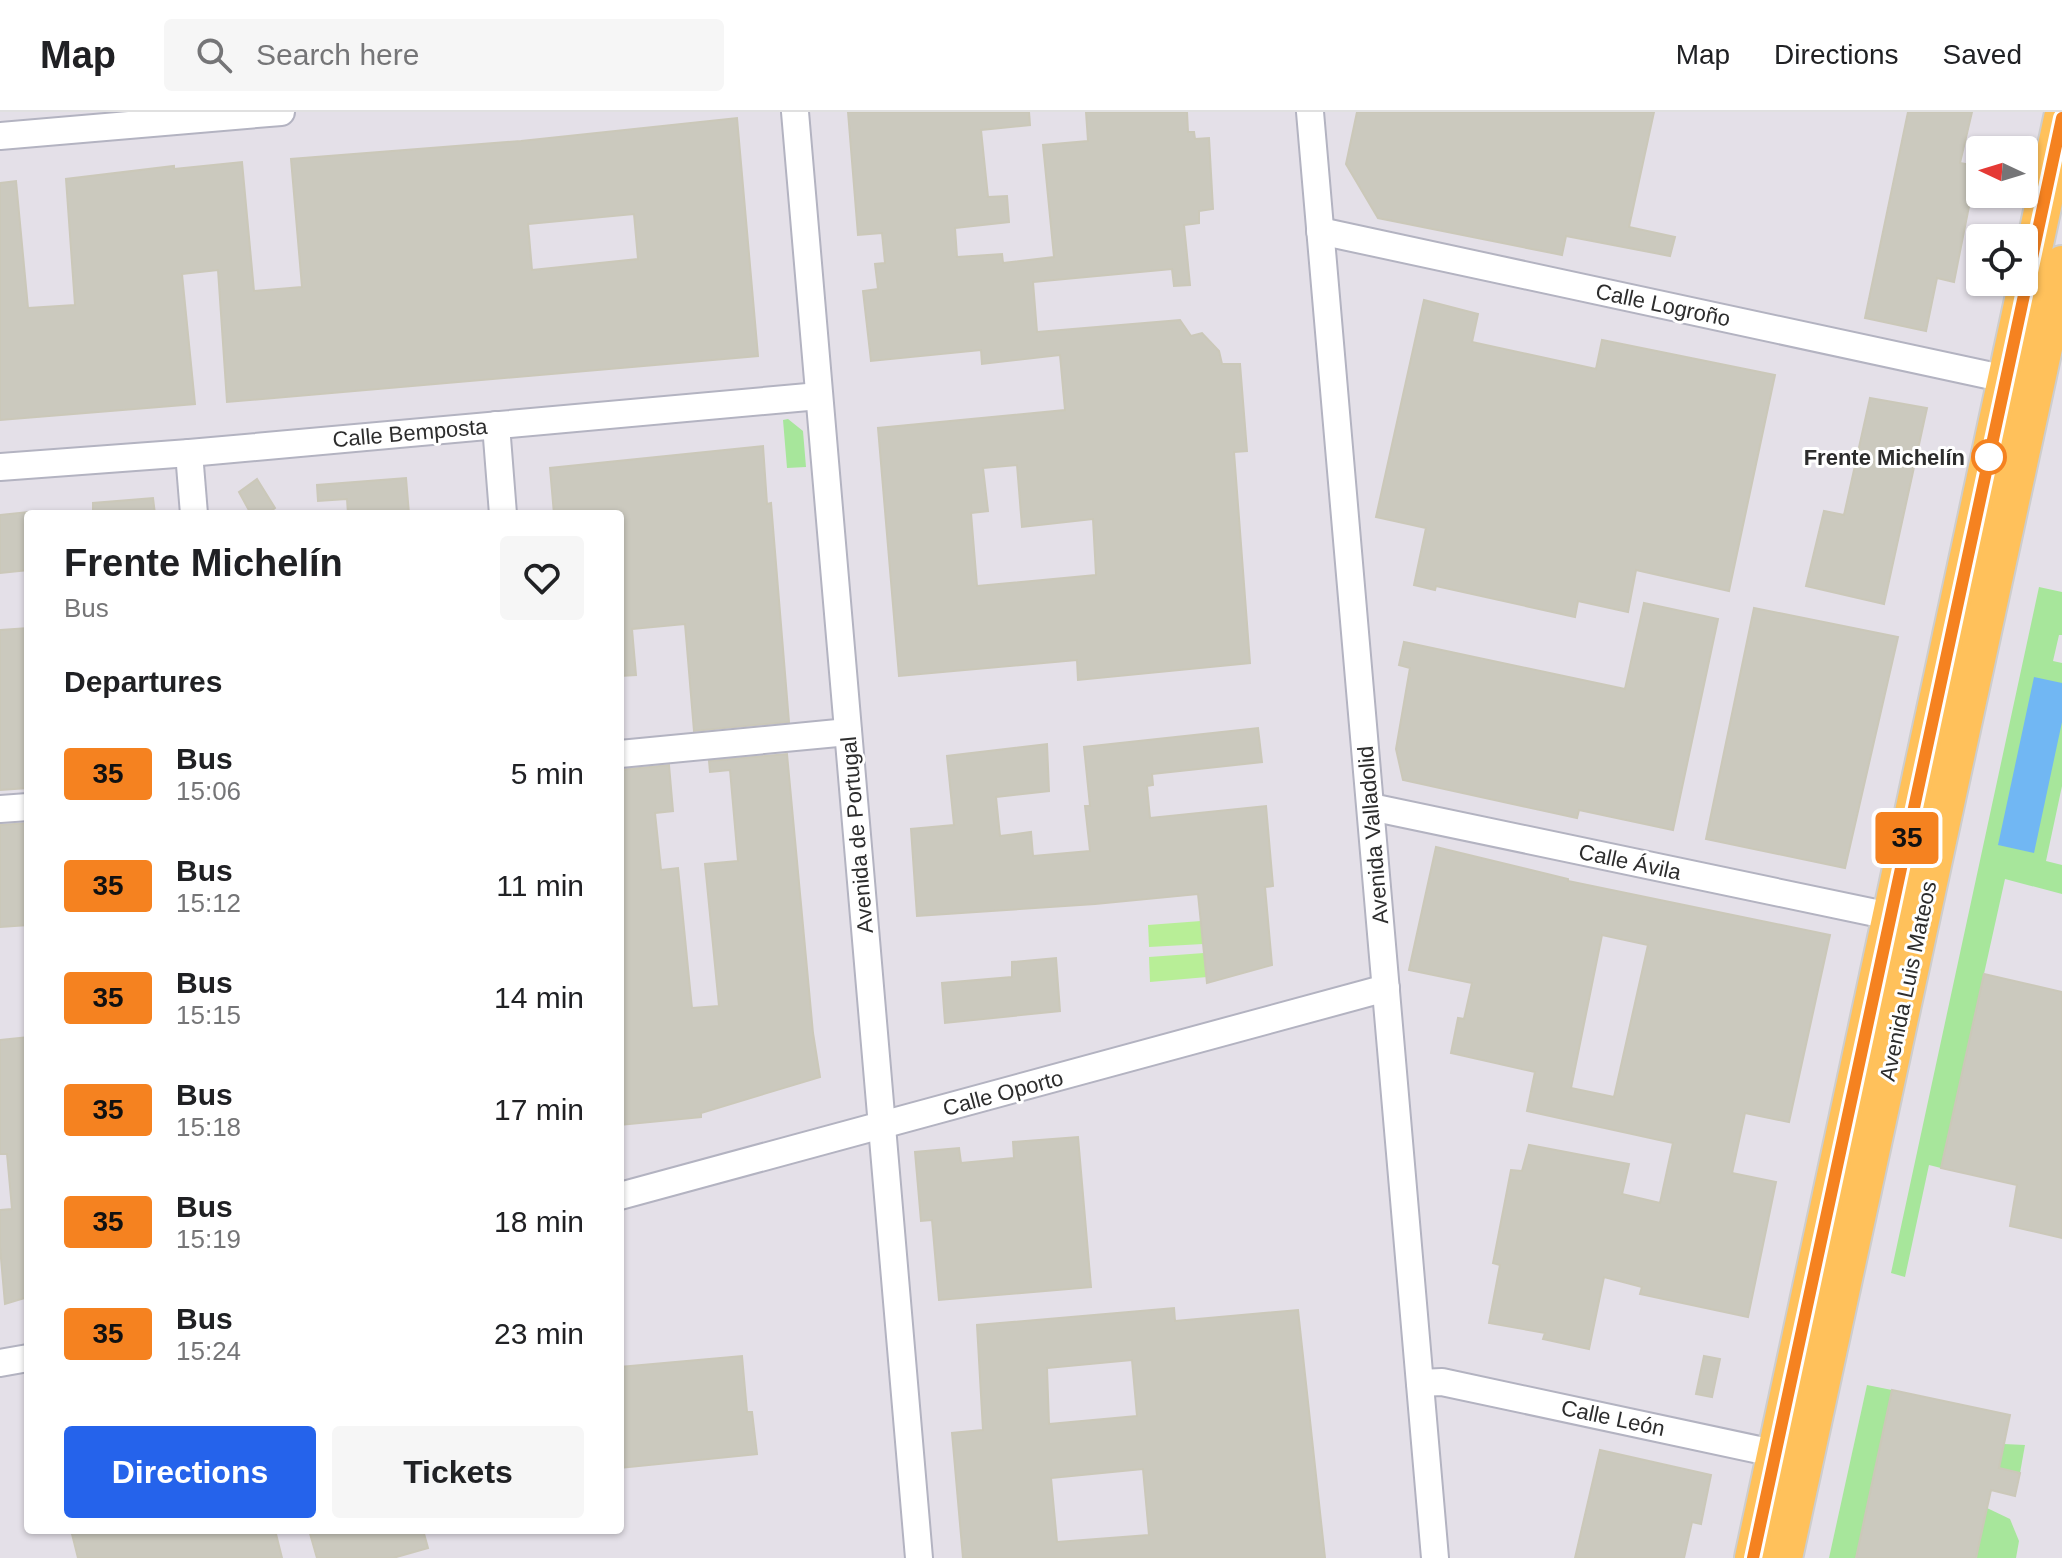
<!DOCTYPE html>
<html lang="en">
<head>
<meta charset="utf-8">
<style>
  body { margin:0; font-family:Helvetica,sans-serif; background:#f6f6f6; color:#202124; height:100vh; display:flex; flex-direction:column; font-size:30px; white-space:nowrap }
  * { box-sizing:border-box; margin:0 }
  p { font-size:26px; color:#757577 }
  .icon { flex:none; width:44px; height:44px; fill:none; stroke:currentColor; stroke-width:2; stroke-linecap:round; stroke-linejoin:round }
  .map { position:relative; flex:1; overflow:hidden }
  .sheet { position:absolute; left:24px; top:398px; width:600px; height:1024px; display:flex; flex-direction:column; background:#fff; border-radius:8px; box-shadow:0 2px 6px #0004 }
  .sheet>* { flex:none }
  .badge { padding:0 16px; border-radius:6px; font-size:28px; line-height:52px }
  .needle { width:52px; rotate:274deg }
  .buttons { position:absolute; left:1966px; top:24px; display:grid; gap:16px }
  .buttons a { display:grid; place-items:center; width:72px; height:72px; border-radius:8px; background:#fff; box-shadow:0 2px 6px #0004; font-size:40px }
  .map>.badge { position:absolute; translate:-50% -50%; box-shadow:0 0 0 4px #fff }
  h2 { padding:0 40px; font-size:30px; line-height:72px }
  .round { display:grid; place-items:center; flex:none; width:84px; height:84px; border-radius:8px; background:#f6f6f6 }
  .head { display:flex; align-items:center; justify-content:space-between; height:136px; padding:0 40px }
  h1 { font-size:38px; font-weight:700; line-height:60px }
  .action { display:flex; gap:16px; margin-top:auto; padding:16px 40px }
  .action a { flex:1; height:92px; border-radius:8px; background:#2563eb; color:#fff; font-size:32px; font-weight:700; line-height:92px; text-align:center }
  .action a+a { background:#f6f6f6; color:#202124 }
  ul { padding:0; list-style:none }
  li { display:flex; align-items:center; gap:24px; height:112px; padding:0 40px }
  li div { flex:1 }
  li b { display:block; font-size:30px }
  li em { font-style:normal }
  li .badge { min-width:88px; font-weight:700; text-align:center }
  header { display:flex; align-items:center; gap:48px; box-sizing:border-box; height:112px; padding:0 40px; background:#fff; border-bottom:2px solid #e0e0e0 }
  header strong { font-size:38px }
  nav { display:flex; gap:44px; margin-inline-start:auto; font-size:28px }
  .search { width:560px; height:72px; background:#f6f6f6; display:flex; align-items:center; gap:20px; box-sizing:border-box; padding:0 28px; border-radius:8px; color:#757577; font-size:30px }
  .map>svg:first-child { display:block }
</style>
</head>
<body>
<header>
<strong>Map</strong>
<div class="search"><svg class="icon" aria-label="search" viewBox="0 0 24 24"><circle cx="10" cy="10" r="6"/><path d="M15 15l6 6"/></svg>Search here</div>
<nav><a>Map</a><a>Directions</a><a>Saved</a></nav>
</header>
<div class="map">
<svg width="2062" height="1446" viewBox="0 0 2062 1446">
  <rect width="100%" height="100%" fill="#efebe0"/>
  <path fill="#e4e0e8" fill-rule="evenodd" d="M0 0H2062V1446H0ZM1980 38H2024V82H1980ZM1980 126H2024V170H1980ZM28 402H620V1418H28Z"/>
  <g fill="#a7e69b">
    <path d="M788 307 803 319 806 355 787 356 783 308Z"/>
    <path d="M2039 475 2062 480V523H2059L2053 549 2062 551V674L2046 749 2062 753V782L2005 767 1941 1056 1929 1053 1905 1165 1891 1161Z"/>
    <path d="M1867 1273 1892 1278 1856 1446H1829Z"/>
    <path d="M2004 1332 2025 1333 2020 1361 1999 1356Z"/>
    <path d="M1987 1396 2010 1407 2019 1429 2016 1446H1976Z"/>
  </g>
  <g fill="#b8ee97">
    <path d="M1201 809 1203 832 1149 835 1148 813Z"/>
    <path d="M1204 841 1207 865 1150 870 1149 845Z"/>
  </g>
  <path fill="#71b7f3" d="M2034 565 2062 571V610L2034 741 1998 733Z"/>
  <g fill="#cbc9be" stroke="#cbc8b9" stroke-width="2" fill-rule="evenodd">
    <path d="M848 0H1029L1030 13 981 18 988 85 1007 84 1009 110 955 116 957 145 1002 142 1003 151 1054 145 1043 33 1088 29 1086 0H1187L1188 20H1194L1195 27 1209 26 1213 97 1199 99V111L1184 113 1190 173 1174 174 1172 157 1033 170 1037 220 1180 208 1191 224 1202 221 1219 239 1222 252H1240L1247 339 1234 340 1250 551 1078 568 1077 548 899 564 878 316 1065 298 1060 243 982 252 981 238 871 249 863 179 878 177 875 152 885 151 882 121 858 123ZM1017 353 1022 415 1093 407 1096 463 977 474 971 401 988 399 983 356Z"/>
    <path d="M1357 0H1654L1629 115 1675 125 1670 144 1566 124 1562 143 1378 106 1346 52Z"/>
    <path d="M1908 0H1972L1960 51 1977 54 1954 170 1937 166 1926 219 1865 206Z"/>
    <path d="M737 6 758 244 227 290 218 158 182 162 195 292 0 308V71L16 69 28 196 75 193 66 67 174 54V57L242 50 254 179 302 175 291 47 521 29ZM634 102 638 147 532 158 528 112Z"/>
    <path d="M1424 188 1478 202 1472 230 1596 257 1602 228 1775 263 1729 479 1636 458 1628 500 1578 489 1575 505 1436 474 1435 478 1414 473 1426 416 1376 405Z"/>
    <path d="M1870 286 1927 296 1884 492 1806 474 1824 399 1844 403Z"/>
    <path d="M763 334 767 392 771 391 789 610 694 619 685 512 632 517 636 563 620 564V402H554L550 356Z"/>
    <path d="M406 366 409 402H348L347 387 318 389 317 373Z"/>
    <path d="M257 367 275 396 267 402H251L239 380Z"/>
    <path d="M153 386 155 402H93V391Z"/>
    <path d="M28 400V458L0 461V403Z"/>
    <path d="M1644 491 1718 507 1673 718 1579 698 1577 706 1403 668 1396 637 1410 556 1399 553 1404 530 1625 577Z"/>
    <path d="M1754 496 1898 525 1845 756 1706 727Z"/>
    <path d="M28 516V676L0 678V518Z"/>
    <path d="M1258 616 1262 650 1152 662 1153 673 1147 674 1150 706 1266 694 1273 774 1265 775 1272 853 1207 871 1198 782 1095 792 917 804 911 717 954 713 947 644 1047 632 1049 679 996 685 1000 724 1031 720 1033 744 1090 739 1085 694H1090L1084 635Z"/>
    <path d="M787 642 813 921 820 965 701 1001V1005L620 1013V658L669 653 673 699 655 701 661 758 678 756 692 896 719 894 705 752 738 749 730 658 710 660 709 649Z"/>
    <path d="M28 711V813L0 815V713Z"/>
    <path d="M1436 735 1568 767V769L1830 823 1789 1010 1745 1001 1732 1061 1776 1070 1748 1205 1640 1182 1642 1175 1604 1165 1589 1237 1543 1227 1545 1221 1489 1211 1500 1153 1493 1151 1511 1058 1522 1059 1529 1033 1629 1052 1622 1082 1660 1091 1673 1031 1527 999 1535 960 1451 941 1458 906 1464 907 1472 871 1409 858ZM1602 823 1648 833 1614 985 1571 976Z"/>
    <path d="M1056 846 1060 899 945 911 942 871 1012 865V850Z"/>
    <path d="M1984 862 2062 880V1126L2010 1114 2017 1073 1941 1056Z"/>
    <path d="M28 925V1185L5 1192 0 1135V1098L12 1097 7 1042H0V928Z"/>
    <path d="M1078 1025 1091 1175 939 1188 932 1108 921 1109 915 1040 959 1036 961 1051 1014 1046 1013 1030Z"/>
    <path d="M1174 1196 1175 1209 1298 1198 1325 1446H963L952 1321 983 1318 977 1213ZM1132 1248 1137 1304 1049 1312 1047 1256ZM1143 1357 1149 1423 1057 1430 1051 1366Z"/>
    <path d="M742 1244 747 1300H752L757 1342 620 1356V1255Z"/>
    <path d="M1704 1244 1720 1247 1712 1285 1696 1282Z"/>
    <path d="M1892 1278 2010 1303 1999 1356 2020 1361 2015 1384 1991 1378 1976 1446H1856Z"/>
    <path d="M1600 1338 1711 1363 1701 1412 1692 1410 1684 1446H1575Z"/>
    <path d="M71 1418H275L282 1446H78Z"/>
    <path d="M309 1418H423L428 1436 393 1446H317Z"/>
  </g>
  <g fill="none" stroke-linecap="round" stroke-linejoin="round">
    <g stroke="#b3b3c1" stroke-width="30">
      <g id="minor">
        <path d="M795 0 919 1446"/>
        <path d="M1310 0 1435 1446"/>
        <path d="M0 24 281 0"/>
        <path d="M1320 119 2006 267"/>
        <path d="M496 313 503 402"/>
        <path d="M189 341 194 402"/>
        <path d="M0 355 189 341 819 284"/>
        <path d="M620 642 848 620"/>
        <path d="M1371 695 1890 804"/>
        <path d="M0 697 28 695"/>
        <path d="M620 1084 1386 876"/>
        <path d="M0 1251 28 1246"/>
        <path d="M1420 1271 1442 1270 1792 1345"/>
      </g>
    </g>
    <g stroke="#cdcdcd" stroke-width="40">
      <g id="highway">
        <path d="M1753 1446 2062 6"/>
        <path d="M1784 1446 2062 152"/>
      </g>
    </g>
    <use href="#minor" stroke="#fff" stroke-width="26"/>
    <use href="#highway" stroke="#ffc15b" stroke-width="36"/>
  </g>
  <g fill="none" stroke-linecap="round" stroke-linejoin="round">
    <g stroke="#fff" stroke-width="18">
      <path id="line" d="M1753 1446 2062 6"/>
    </g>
    <use href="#line" stroke="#f58220" stroke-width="12"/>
  </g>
  <circle fill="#fff" stroke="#f58220" stroke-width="4" cx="1989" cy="345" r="16"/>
  <g text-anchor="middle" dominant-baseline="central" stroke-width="6" stroke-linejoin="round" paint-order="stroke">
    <g font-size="22" fill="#2d2d2d" stroke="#fff">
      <text transform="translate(1663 193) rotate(12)">Calle Logroño</text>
      <text transform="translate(410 321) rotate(-5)">Calle Bemposta</text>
      <text transform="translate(857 723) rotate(-95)">Avenida de Portugal</text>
      <text transform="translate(1373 723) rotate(-95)">Avenida Valladolid</text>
      <text transform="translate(1630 750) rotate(12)">Calle Ávila</text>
      <text transform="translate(1908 869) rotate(-78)">Avenida Luis Mateos</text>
      <text transform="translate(1003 981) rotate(-15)">Calle Oporto</text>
      <text transform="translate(1613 1306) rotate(12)">Calle León</text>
    </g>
    <g font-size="22" font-weight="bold" fill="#2d2d2d" stroke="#fff" text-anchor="end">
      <text x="1965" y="345">Frente Michelín</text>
    </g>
  </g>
</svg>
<div class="buttons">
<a><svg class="needle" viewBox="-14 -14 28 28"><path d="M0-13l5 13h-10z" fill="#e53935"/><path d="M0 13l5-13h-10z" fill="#757577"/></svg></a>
<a><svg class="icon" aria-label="locate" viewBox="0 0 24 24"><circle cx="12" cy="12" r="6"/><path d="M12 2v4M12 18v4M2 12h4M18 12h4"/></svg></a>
</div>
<b class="badge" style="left:1907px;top:726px;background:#f58220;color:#111">35</b>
<section class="sheet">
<div class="head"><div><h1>Frente Michelín</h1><p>Bus</p></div><a class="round"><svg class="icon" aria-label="heart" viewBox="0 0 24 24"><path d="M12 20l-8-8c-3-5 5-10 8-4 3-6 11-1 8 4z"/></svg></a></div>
<h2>Departures</h2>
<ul>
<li><span class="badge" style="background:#f58220;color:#111">35</span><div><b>Bus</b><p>15:06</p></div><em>5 min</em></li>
<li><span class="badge" style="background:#f58220;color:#111">35</span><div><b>Bus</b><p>15:12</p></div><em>11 min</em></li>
<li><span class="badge" style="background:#f58220;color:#111">35</span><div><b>Bus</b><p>15:15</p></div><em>14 min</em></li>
<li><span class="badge" style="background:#f58220;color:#111">35</span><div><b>Bus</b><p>15:18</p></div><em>17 min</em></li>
<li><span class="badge" style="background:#f58220;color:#111">35</span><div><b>Bus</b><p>15:19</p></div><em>18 min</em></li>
<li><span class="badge" style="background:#f58220;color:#111">35</span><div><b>Bus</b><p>15:24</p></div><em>23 min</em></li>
</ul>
<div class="action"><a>Directions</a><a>Tickets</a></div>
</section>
</div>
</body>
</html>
